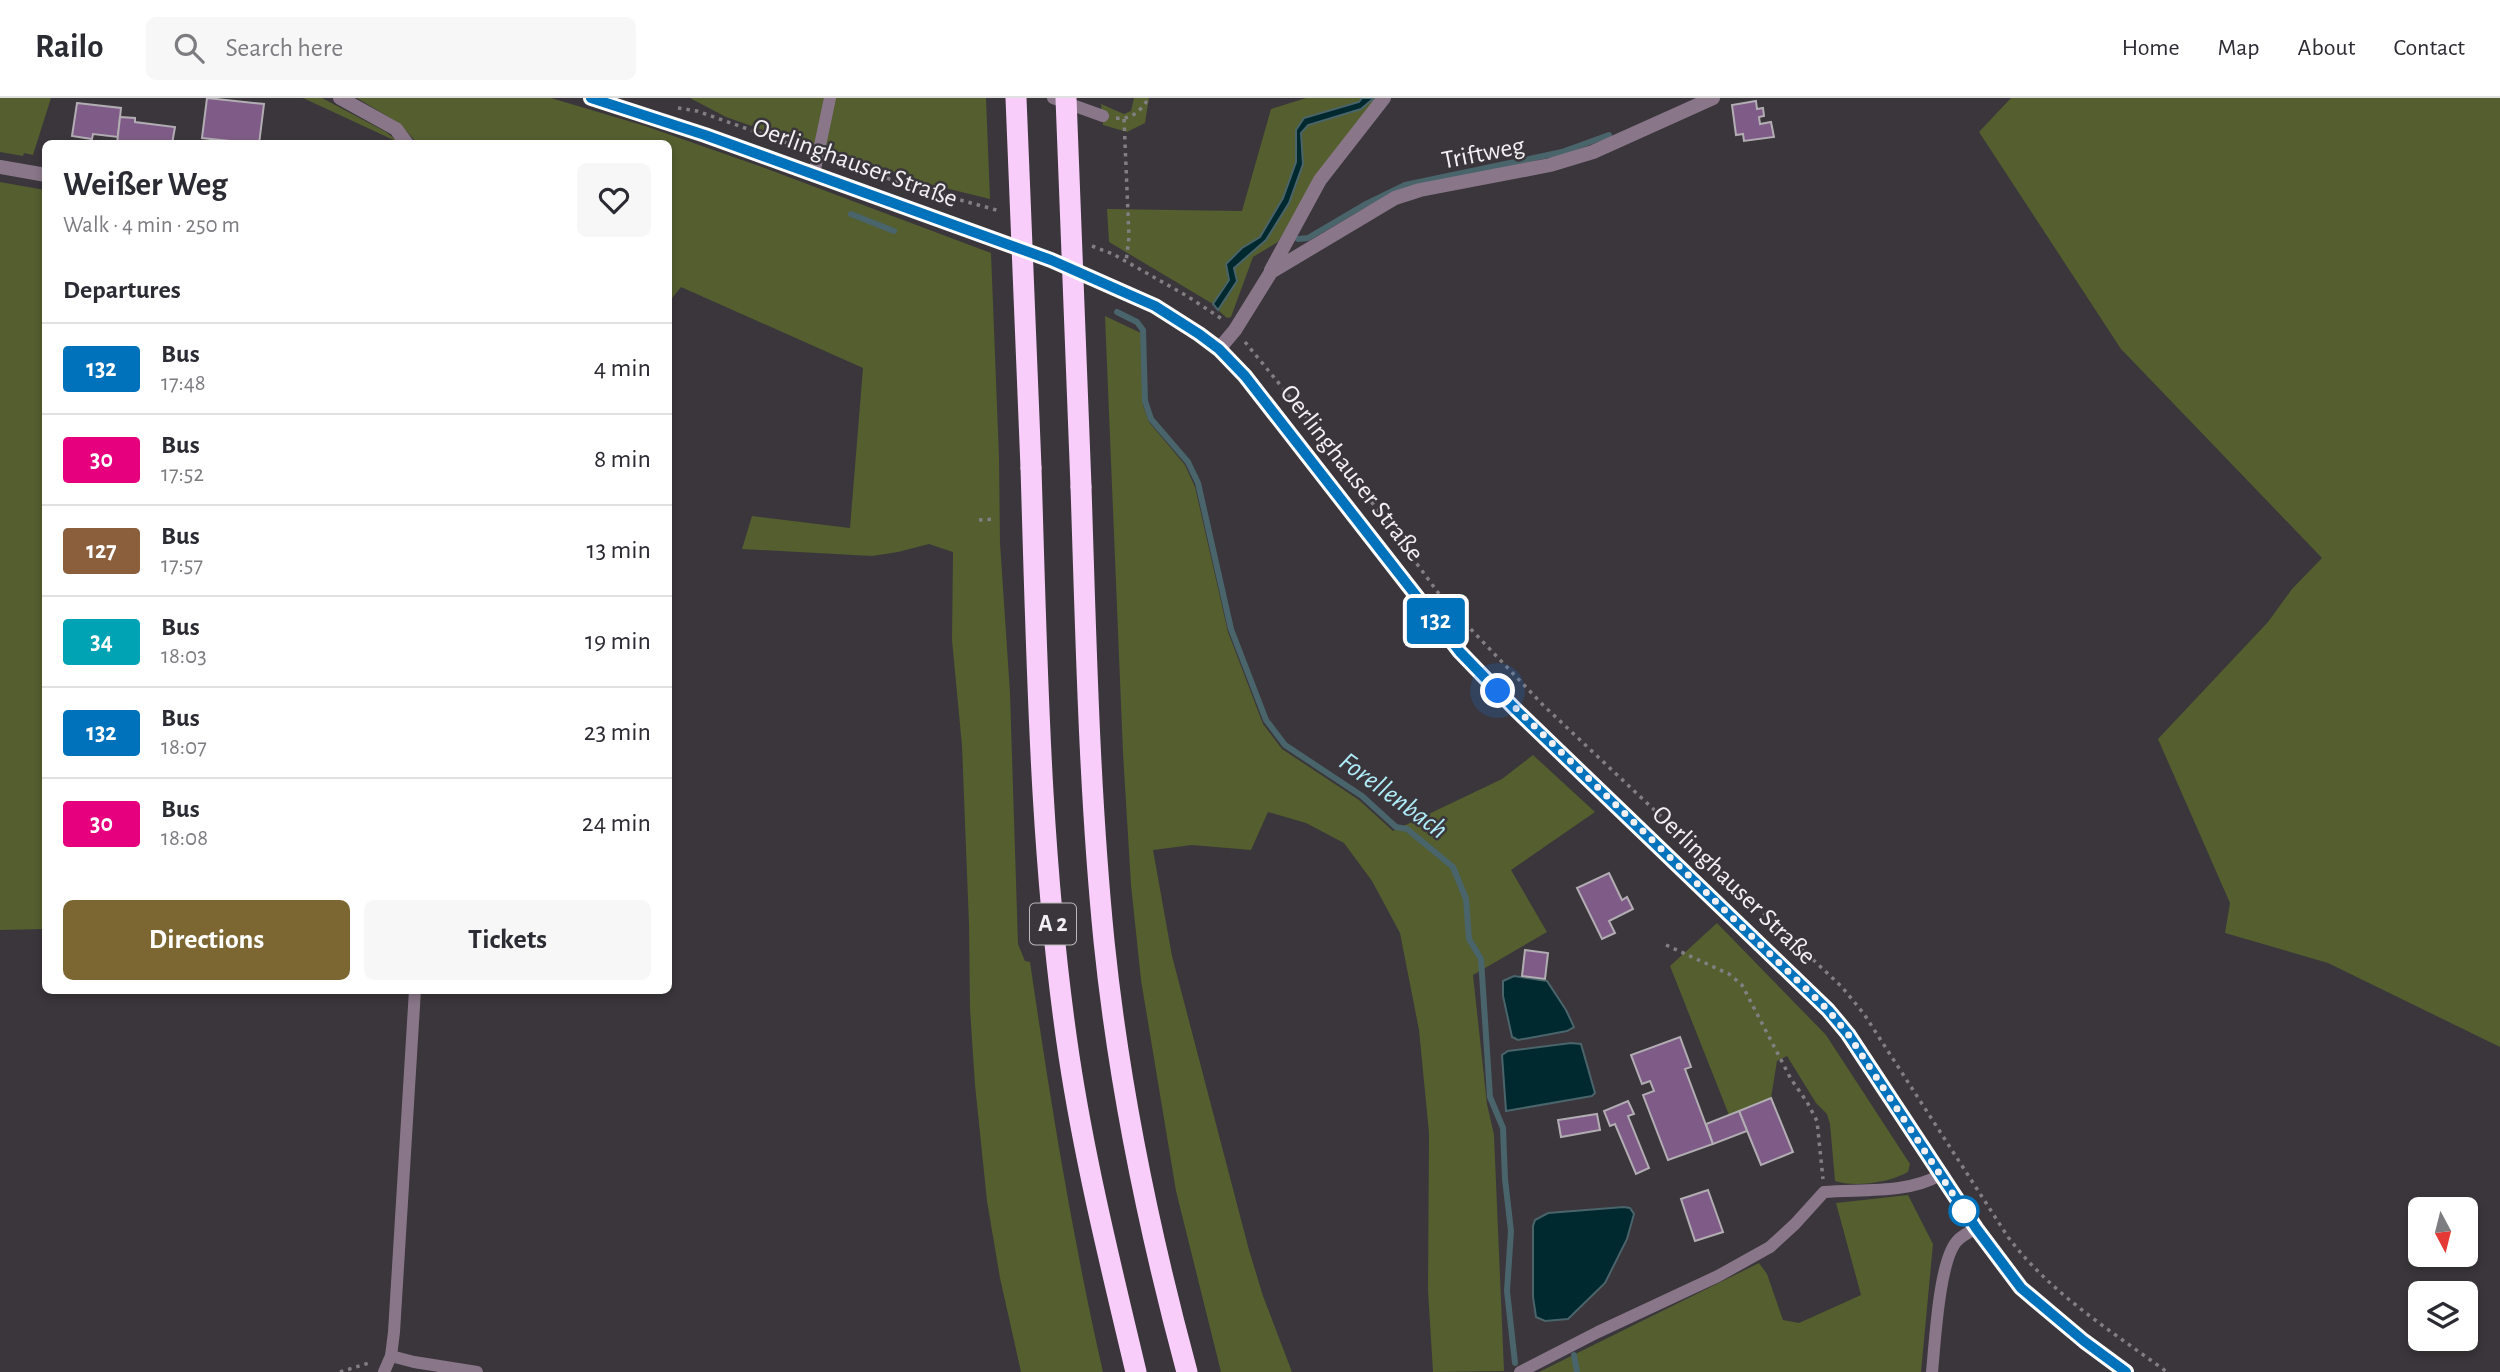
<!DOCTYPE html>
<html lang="en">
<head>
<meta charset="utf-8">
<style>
  body { margin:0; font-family:"Alegreya Sans",sans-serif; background:#f7f7f7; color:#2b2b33; height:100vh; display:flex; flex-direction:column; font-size:26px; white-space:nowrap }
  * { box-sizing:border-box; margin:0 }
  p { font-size:23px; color:#7c7c81 }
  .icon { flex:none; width:38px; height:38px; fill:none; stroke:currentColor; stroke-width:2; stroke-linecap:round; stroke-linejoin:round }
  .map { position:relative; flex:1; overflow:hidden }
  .side { position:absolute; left:42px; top:42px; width:630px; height:854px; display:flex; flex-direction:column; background:#fff; border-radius:10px; box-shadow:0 4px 10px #0003 }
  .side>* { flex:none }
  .badge { padding:0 14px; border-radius:5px; font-size:24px; line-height:46px }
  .needle { width:46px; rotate:173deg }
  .fabs { position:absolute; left:2408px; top:1099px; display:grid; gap:14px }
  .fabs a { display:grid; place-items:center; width:70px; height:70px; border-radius:10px; background:#fff; box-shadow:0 4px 10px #0003; font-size:35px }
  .you { position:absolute; width:35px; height:35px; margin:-18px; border:5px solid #fff; border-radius:50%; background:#1a73e8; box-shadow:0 0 0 10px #1a73e833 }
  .map>.badge { position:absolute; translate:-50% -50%; box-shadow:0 0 0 4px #fff }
  h2 { padding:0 21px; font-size:26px; line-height:63px }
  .round { display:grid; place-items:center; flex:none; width:74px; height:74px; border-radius:10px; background:#f7f7f7 }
  .head { display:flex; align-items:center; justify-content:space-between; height:119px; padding:0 21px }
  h1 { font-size:33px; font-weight:700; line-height:52px }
  .button { display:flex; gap:14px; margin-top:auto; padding:14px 21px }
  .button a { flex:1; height:80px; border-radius:10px; background:#7c6733; color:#fff; font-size:28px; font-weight:700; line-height:80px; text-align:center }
  .button a+a { background:#f7f7f7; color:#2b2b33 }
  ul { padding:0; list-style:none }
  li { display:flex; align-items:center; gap:21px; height:91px; padding:0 21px; border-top:2px solid #e1e1e2 }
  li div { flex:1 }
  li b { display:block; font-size:26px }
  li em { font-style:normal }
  li .badge { min-width:77px; font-weight:700; text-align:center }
  header { display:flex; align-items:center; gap:42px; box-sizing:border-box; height:98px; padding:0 35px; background:#fff; border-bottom:2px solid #e1e1e2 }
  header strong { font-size:33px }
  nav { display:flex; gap:38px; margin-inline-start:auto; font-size:24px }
  .search { width:490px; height:63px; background:#f7f7f7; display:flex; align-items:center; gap:18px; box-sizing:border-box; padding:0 24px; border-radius:10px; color:#7c7c81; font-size:26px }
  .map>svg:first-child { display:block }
</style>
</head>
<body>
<header>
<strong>Railo</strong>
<div class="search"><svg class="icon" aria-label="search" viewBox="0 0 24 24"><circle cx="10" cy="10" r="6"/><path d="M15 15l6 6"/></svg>Search here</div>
<nav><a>Home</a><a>Map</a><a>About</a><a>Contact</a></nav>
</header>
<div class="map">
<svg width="2500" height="1274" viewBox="0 0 2500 1274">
  <rect width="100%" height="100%" fill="#3a363b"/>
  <g fill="#545e2f">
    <path d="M0 0H51L33 57 24 55 23 58 0 54Z"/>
    <path d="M303 0H322L386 34 400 45Z"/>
    <path d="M357 0H551L645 28 762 69 991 155 999 359 1000 445 1010 595 1018 846 1025 863 1030 864C1050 1001 1072 1138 1103 1274H1021L1000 1180 987 1103 975 987 970 911 969 827 962 648 952 542 953 454 929 446 898 454 872 458 742 451 752 418 850 430 863 270 681 189 669 204 668 46 417 45 400 26Z"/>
    <path d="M690 0H986L990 101 925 85 833 52 807 47 726 19Z"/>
    <path d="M1134 0H1149L1145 25 1127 34 1103 27 1101 6 1124 16 1131 13Z"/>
    <path d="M1306 0H1362L1359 4 1305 20 1296 32V64L1283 100 1260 139 1243 149 1226 166 1229 181 1213 206 1109 144 1107 111 1242 113 1271 11Z"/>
    <path d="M1374 0H1377L1316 81 1278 144 1253 159 1231 219 1227 220 1218 212 1237 183 1234 170 1266 142 1303 66 1301 36 1308 27 1361 11Z"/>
    <path d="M2011 0H2500V949L2328 865 2225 835 2230 805 2158 641 2268 524 2292 491 2322 460 2121 251 1979 34Z"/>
    <path d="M0 84 45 92V831L0 832Z"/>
    <path d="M1105 218 1141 235 1143 307 1149 324 1185 367 1195 389 1228 534 1263 626 1282 651 1359 702 1393 733 1502 681 1533 657 1595 714 1511 772 1547 834 1473 877 1487 1006 1494 1037 1504 1273 1433 1274 1428 1192 1429 1035 1419 932 1400 835 1372 783 1344 745 1306 725 1268 714 1251 752 1192 747 1153 752 1172 858 1249 1152 1263 1198 1292 1274H1221L1176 1093 1141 882 1131 787 1123 655Z"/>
    <path d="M1717 825 1826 937 1910 1066 1908 1074C1891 1084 1854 1090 1835 1083L1830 1026 1827 1016 1816 1005 1787 958 1777 963 1771 1000 1729 1017 1670 868Z"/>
    <path d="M1908 1097 1933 1146 1921 1274H1539L1759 1165 1767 1176 1783 1222 1799 1225 1861 1197 1836 1105Z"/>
  </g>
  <g fill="#00282f" stroke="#49646a" stroke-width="2">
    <path d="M1362 0H1374L1361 11 1308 27 1301 35 1303 66 1289 105 1266 142 1234 170 1237 183 1218 212 1213 206 1229 182 1226 166 1242 150 1260 139 1283 100 1296 64V32L1304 20 1359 4Z"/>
    <path d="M1514 878 1547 883 1566 912 1574 929 1567 933 1518 942 1512 939 1503 898V883Z"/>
    <path d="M1571 945 1581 946 1595 995 1592 998 1506 1013 1502 957 1508 953Z"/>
    <path d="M1624 1109 1630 1110 1634 1116 1627 1141 1605 1185 1568 1221 1545 1223 1536 1219 1533 1199V1128L1535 1122 1548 1115Z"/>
  </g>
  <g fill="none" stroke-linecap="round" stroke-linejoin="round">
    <g stroke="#49646a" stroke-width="6">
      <path d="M851 116 894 133"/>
      <path d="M1298 141 1308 140 1364 107 1405 87 1562 54 1609 37"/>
      <path d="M1117 214 1137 224 1143 232 1145 303 1151 321 1188 364 1198 385 1231 531 1266 622 1285 647 1362 698 1396 729 1407 731 1453 769 1466 801 1469 841 1481 861 1490 999 1503 1030 1505 1081 1511 1133 1507 1193 1515 1265"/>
      <path d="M1574 1257 1577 1274"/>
    </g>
  </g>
  <g fill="#7e5c87" stroke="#b2adb3" stroke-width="2">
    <path d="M207 0 264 6 259 46 202 40Z"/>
    <path d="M1756 3 1757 11 1763 10 1764 18 1759 19 1760 26 1771 24 1774 39 1744 43 1743 36 1736 37 1732 7Z"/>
    <path d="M77 5 121 10 118 39 93 36 92 41 72 38Z"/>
    <path d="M120 19 135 20V24L175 29 172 46H117Z"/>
    <path d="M1609 775 1622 802 1627 799 1633 811 1609 823 1615 835 1602 841 1577 790Z"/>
    <path d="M1525 852 1548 855 1545 881 1522 878Z"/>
    <path d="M1680 939 1691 969 1685 971 1713 1046 1668 1062 1643 997 1654 993 1650 983 1642 986 1631 957Z"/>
    <path d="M1771 1000 1793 1054 1761 1067 1739 1013Z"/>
    <path d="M1628 1003 1634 1016 1628 1018 1649 1070 1636 1076 1615 1026 1610 1028 1604 1013Z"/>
    <path d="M1739 1013 1747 1033 1713 1046 1706 1026Z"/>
    <path d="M1597 1016 1600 1032 1561 1039 1558 1022Z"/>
    <path d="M1708 1092 1723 1134 1695 1143 1681 1101Z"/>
  </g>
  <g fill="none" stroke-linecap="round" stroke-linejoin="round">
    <g stroke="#827f83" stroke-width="3.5" stroke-dasharray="3.5 5" stroke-linecap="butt">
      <path d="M678 10 697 13 804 51"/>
      <path d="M1116 20C1132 22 1140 13 1149 0"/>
      <path d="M1124 21 1129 139 1126 164"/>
      <path d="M831 60 906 87 1000 113"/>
      <path d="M1092 148 1113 156 1187 198 1222 221"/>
      <path d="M1245 244 1331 349 1445 504 1543 607 1842 889 1864 916 2008 1139C2051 1196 2110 1232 2167 1274"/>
      <path d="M979 422 995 421"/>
      <path d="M1666 847 1729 876 1742 887 1791 981 1807 1004 1817 1023 1823 1081"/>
      <path d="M340 1274 372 1264"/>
    </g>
    <g stroke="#897789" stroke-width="12">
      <path d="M1053 0 1103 18"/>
      <path d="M814 76 830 0"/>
      <path d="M391 1258 414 1264 477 1274"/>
      <path d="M384 1274 391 1258 394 1234 415 892"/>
      <path d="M1520 1274 1598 1234 1718 1178 1770 1149 1795 1126 1824 1094C1862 1091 1907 1096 1940 1077"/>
      <path d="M1932 1274C1935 1245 1939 1160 1958 1142 1963 1137 1970 1134 1976 1130"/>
    </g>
    <g stroke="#897789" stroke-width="14">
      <path d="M340 0 396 31 407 46"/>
      <path d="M0 69 46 77"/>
      <path d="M1271 172 1320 82 1384 0"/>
      <path d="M1219 251 1235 232 1271 174 1395 100 1420 92 1550 67 1593 54 1713 0"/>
    </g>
    <path stroke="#b69ab6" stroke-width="14" d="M591 0 705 37 1051 162 1155 208 1199 236 1219 251 1245 277 1460 554 1516 612 1828 912 1848 936 1976 1130 2021 1190 2084 1243 2127 1274"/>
    <g stroke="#f9cdf9" stroke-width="21">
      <path d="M1031 370C1037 566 1040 764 1069 958 1085 1064 1111 1169 1136 1274"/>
      <path d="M1081 389C1086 541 1089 692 1104 843 1119 989 1149 1133 1187 1274"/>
    </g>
    <g stroke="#f9cdf9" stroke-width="21">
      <path d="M1016 0 1031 370"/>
      <path d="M1066 0 1081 389"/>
    </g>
  </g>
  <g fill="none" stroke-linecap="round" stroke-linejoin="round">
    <g stroke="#fff" stroke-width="16">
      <path id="line" d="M591 0 705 37 1051 162 1155 208 1199 236 1219 251 1245 278 1460 554 1516 612 1828 912 1848 936 1976 1130 2021 1190 2084 1243 2126 1274"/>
    </g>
    <use href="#line" stroke="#0072bc" stroke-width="10"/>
    <path stroke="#f2f0f3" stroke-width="7" stroke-dasharray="0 12.6" d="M1498 593 1828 912 1848 936 1964 1113"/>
  </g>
  <circle fill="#fff" stroke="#0072bc" stroke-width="3.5" cx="1964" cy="1113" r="14"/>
  <g text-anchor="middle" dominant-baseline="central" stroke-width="5" stroke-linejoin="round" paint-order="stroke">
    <rect fill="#3a363b" stroke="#bbb8bc" stroke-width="2" x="1030" y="805.5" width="46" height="41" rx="5"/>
    <g font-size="24" font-weight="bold" fill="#f2f0f3">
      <text x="1053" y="826">A 2</text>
    </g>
    <g font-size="26" fill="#f2f0f3" stroke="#3a363b">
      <text transform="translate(1483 55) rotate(-11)">Triftweg</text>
      <text transform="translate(855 65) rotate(20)">Oerlinghauser Straße</text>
      <text transform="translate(1352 375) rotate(52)">Oerlinghauser Straße</text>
      <text transform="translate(1734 787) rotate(44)">Oerlinghauser Straße</text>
    </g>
    <g font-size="28" font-style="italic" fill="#afecf9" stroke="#3a363b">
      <text transform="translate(1393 698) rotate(36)">Forellenbach</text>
    </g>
  </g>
</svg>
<div class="fabs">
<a><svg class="needle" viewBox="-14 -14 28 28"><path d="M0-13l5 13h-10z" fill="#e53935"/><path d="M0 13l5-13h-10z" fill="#7c7c81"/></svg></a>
<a><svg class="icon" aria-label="layers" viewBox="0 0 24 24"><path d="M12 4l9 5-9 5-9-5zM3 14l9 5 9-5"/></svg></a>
</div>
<div class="you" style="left:1498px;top:593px"></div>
<b class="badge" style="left:1436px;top:523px;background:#0072bc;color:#fff">132</b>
<section class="side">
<div class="head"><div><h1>Weißer Weg</h1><p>Walk · 4 min · 250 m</p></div><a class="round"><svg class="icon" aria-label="heart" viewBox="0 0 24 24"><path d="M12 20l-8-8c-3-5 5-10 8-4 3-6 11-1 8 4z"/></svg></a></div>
<h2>Departures</h2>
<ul>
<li><span class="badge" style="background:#0072bc;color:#fff">132</span><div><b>Bus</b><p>17:48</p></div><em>4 min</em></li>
<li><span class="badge" style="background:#e6007e;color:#fff">30</span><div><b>Bus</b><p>17:52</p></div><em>8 min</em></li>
<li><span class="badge" style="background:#8b5e3c;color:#fff">127</span><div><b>Bus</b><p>17:57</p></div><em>13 min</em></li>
<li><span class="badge" style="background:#00a3b4;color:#fff">34</span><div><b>Bus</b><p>18:03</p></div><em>19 min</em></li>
<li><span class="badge" style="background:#0072bc;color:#fff">132</span><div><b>Bus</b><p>18:07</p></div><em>23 min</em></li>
<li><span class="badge" style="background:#e6007e;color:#fff">30</span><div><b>Bus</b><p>18:08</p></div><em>24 min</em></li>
</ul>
<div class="button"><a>Directions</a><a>Tickets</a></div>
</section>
</div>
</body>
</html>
